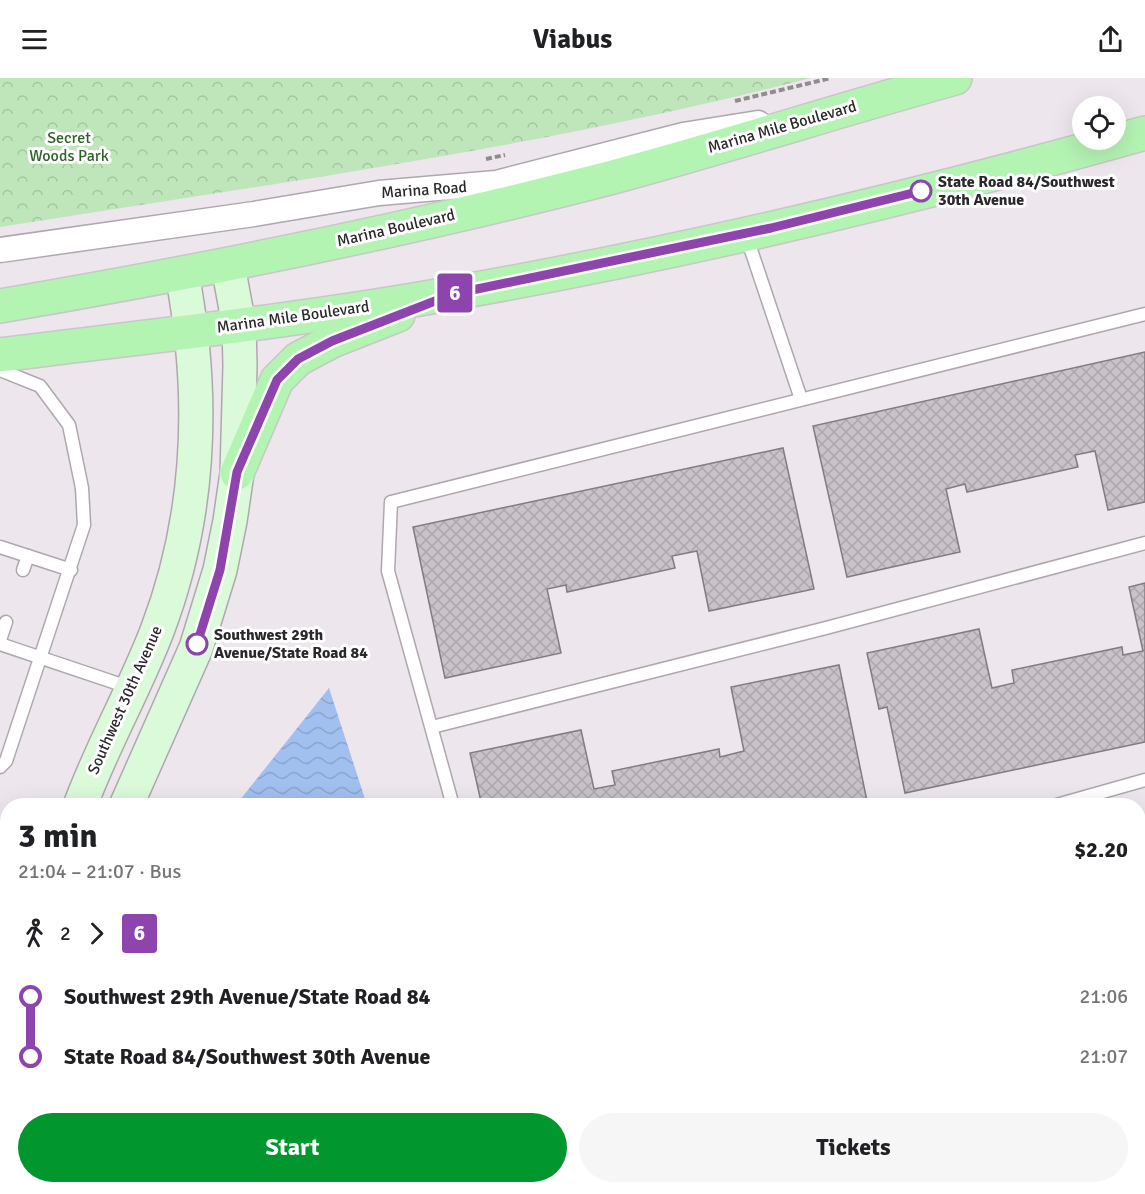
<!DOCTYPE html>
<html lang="en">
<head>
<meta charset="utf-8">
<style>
  body { margin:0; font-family:Signika,sans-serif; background:#f6f6f6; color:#202124; height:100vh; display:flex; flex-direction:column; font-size:22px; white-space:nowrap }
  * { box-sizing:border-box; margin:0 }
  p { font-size:20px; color:#757577 }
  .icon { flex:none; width:33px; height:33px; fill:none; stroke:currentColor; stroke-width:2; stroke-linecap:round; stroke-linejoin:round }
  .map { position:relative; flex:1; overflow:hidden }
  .drawer { position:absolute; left:0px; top:720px; width:1146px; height:396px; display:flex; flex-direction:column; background:#fff; border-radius:24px 24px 0 0; box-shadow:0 6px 24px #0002 }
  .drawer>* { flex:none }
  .badge { padding:0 12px; border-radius:4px; font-size:21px; line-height:39px }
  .fabs { position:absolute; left:1072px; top:18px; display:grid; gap:12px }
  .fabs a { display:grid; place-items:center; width:54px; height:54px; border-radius:50%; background:#fff; box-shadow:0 6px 24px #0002; font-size:30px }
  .map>.badge { position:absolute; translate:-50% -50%; box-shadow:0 0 0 3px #fff }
  .legs { display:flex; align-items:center; gap:9px; height:66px; padding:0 18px; font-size:20px }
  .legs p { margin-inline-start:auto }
  .headline { display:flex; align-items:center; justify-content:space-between; height:102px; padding:0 18px }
  h1 { font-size:33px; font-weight:800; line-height:45px }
  .action { display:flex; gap:12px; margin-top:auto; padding:12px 18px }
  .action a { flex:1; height:69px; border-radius:36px; background:#01972e; color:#fff; font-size:24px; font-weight:800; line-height:69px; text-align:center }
  .action a+a { background:#f6f6f6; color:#202124 }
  ul { padding:0 18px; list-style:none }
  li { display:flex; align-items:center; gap:21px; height:60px; font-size:22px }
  li i { display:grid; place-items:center; width:9px; height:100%; margin:0 8px; background:currentColor }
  li i::after { content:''; width:15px; height:15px; margin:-8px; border:4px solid; border-radius:50%; background:#fff }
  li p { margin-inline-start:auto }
  li:first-child i { background:linear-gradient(#0000 50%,currentColor 0) }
  li:last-child i { background:linear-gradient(currentColor 50%,#0000 0) }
  header { display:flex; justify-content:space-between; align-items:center; height:78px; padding:0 18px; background:#fff; font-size:27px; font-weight:800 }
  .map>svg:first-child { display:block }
</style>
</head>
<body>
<header><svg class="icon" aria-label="menu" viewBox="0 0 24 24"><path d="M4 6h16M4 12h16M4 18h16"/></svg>Viabus<svg class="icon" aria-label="share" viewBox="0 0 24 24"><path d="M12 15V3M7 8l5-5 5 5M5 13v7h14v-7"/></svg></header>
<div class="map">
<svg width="1145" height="1116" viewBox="0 0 1145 1116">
  <defs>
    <pattern id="park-crowns" width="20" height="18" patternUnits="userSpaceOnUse" patternTransform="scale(1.5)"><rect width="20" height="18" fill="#bfe6bb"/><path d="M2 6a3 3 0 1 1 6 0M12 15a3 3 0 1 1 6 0" fill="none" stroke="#a4c5a1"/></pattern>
    <pattern id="water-waves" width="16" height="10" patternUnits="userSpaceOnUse" patternTransform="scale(1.5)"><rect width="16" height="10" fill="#a1c0ef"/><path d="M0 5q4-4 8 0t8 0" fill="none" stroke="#8ba5cd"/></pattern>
    <pattern id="building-cross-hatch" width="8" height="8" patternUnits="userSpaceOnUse" patternTransform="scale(1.5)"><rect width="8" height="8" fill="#c9c2c9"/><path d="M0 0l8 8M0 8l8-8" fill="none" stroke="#ada7ad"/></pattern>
  </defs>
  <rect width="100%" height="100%" fill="#ede6ed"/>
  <path fill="url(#park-crowns)" d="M0 0H811C545 69 271 106 0 149Z"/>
  <g fill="url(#water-waves)">
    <path d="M329 610 367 727H236Z"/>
    <path d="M1145 847V1116H116L117 1108H1138V849Z"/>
  </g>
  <g fill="url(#building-cross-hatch)" stroke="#827c82" stroke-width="1.5">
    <path d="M1145 274V424L1108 432 1095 373 1075 377 1078 389 967 414 965 406 946 411 960 474 847 499 813 348Z"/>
    <path d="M783 370 814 511 709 533 697 473 672 478 675 490 567 514 566 507 547 511 561 575 445 600 413 449Z"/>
    <path d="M1145 505V664L905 715 887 629 879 631 867 575 979 551 992 610 1014 605 1012 592 1122 569 1123 577 1143 573 1129 509Z"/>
    <path d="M839 587 868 728H482L470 675 581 652 594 711 615 707 612 693 719 671 720 679 744 673 731 609Z"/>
  </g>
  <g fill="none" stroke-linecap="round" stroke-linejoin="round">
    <g stroke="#aea8ae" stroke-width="15">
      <g id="service">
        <path d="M746 157 801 321"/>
        <path d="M0 292 40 308 69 347 82 410 84 447 6 683 0 689"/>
        <path d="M0 469 71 492"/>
        <path d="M23 492 28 478"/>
        <path d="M0 562 6 544"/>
        <path d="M0 566 131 610"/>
        <path d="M432 649 826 550 1145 465"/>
        <path d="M453 728 388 493 391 424 1145 236"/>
        <path d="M1053 728 1145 702"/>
        <path d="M1138 772 1145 770"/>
      </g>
    </g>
    <g stroke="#aea8ae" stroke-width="27">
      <g id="minor">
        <path d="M0 172 254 136 379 115 496 105 683 57 758 45"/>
        <path d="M0 807 8 808"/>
      </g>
    </g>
    <g stroke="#aea8ae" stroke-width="36">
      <g id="secondary">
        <path d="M80 728C102 668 134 613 157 553 201 438 205 317 182 196"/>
        <path d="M126 728 196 570 220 492 230 443 237 395 240 288 239 247 228 188"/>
        <path d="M12 1116 13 1108"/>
        <path d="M54 1116 55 1108"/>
      </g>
    </g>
    <g stroke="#c8c7c8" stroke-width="36">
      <g id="primary">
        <path d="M0 228C205 193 408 152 609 100 725 69 839 32 955 0"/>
        <path d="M0 277C151 258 304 242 454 215 686 174 918 119 1145 55"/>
        <path d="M237 395 277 302 298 281 332 263 398 237"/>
      </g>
    </g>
    <g stroke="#c8c7c8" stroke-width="36">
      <g id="motorway">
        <path d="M0 894 8 895"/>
        <path d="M1138 998H1145"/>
        <path d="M0 1009 8 1010"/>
        <path d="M1138 1035H1145"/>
        <path d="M1138 1067H1145"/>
        <path d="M669 1108 700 1116"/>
        <path d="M731 1108 783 1116"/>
        <path d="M995 1108 1055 1116"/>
      </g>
    </g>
    <g stroke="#908b90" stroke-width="4" stroke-dasharray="6 3" stroke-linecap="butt">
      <path d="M735 23 831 0"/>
      <path d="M486 81 505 77"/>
    </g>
    <use href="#service" stroke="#fff" stroke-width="12"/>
    <use href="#minor" stroke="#fff" stroke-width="24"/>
    <use href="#secondary" stroke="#dafad9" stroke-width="33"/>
    <use href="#primary" stroke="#b4f4b3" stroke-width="33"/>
    <use href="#motorway" stroke="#82ed80" stroke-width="33"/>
  </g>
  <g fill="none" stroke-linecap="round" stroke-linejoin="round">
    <g stroke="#fff" stroke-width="14">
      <path id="line-1" d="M197 566 220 492 237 394 277 302 298 281 332 263 453 216 771 150 921 113"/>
    </g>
    <use href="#line-1" stroke="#8e44ad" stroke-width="9"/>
  </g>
  <g fill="#fff" stroke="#8e44ad" stroke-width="3">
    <circle cx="921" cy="113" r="10"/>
    <circle cx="197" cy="566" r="10"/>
  </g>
  <g text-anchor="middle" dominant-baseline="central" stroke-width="6" stroke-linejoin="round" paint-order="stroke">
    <g font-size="16" fill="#2a282a" stroke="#fff">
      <text transform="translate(782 49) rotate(-16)">Marina Mile Boulevard</text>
      <text transform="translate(424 112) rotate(-4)">Marina Road</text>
      <text transform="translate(396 150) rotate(-13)">Marina Boulevard</text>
      <text transform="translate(293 239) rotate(-8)">Marina Mile Boulevard</text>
      <text transform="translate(125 622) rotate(-66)">Southwest 30th Avenue</text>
    </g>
    <g font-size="16" fill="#2d6229" stroke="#fff">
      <text x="69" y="60">Secret<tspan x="69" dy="18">Woods Park</tspan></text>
    </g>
    <g font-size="16" font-weight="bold" fill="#2a282a" stroke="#fff" text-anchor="start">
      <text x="938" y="104">State Road 84/Southwest<tspan x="938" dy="18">30th Avenue</tspan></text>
      <text x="214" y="557">Southwest 29th<tspan x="214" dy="18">Avenue/State Road 84</tspan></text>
    </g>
  </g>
</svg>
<div class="fabs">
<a><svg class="icon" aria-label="locate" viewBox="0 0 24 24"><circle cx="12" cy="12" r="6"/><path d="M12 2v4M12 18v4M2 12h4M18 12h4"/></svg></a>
</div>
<b class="badge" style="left:455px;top:215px;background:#8e44ad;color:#fff">6</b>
<section class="drawer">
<div class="headline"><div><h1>3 min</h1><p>21:04 – 21:07 · Bus</p></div><b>$2.20</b></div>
<div class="legs"><svg class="icon" aria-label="walk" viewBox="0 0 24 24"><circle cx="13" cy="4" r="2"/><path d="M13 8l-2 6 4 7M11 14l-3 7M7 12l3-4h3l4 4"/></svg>2<svg class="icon" aria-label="forward" viewBox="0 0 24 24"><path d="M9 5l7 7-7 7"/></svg><b class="badge" style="background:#8e44ad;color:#fff">6</b></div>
<ul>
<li><i style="color:#8e44ad"></i><b>Southwest 29th Avenue/State Road 84</b><p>21:06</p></li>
<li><i style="color:#8e44ad"></i><b>State Road 84/Southwest 30th Avenue</b><p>21:07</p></li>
</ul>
<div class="action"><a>Start</a><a>Tickets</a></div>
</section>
</div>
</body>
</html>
